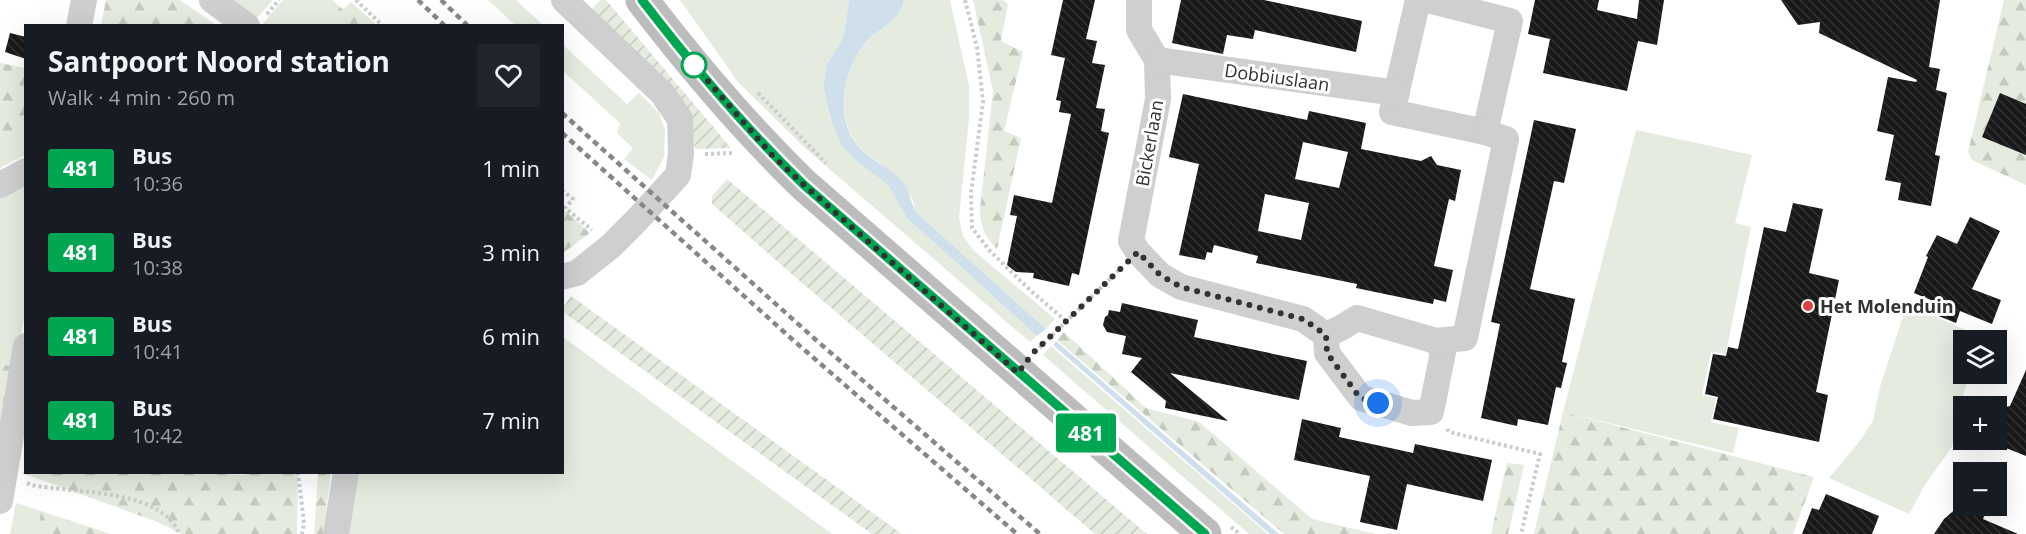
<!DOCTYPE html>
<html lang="en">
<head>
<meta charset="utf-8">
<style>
  body { margin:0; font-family:"Open Sans",sans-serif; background:#20242c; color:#f1f3f6; height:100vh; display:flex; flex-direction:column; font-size:22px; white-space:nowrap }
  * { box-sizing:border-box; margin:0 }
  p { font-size:20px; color:#9ea1a6 }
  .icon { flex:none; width:33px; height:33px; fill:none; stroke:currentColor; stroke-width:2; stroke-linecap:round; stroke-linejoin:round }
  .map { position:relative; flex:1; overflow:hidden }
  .panel { position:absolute; left:24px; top:24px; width:540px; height:450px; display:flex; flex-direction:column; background:#171b24; border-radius:0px; box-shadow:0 6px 24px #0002 }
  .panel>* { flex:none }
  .badge { padding:0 12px; border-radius:4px; font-size:21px; line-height:39px }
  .controls { position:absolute; left:1953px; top:330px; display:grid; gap:12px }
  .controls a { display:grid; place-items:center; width:54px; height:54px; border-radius:0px; background:#171b24; box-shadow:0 6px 24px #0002; font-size:30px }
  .you { position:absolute; width:30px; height:30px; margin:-15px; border:4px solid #fff; border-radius:50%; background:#1a73e8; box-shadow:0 0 0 9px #1a73e833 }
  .map>.badge { position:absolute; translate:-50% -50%; box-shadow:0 0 0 3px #fff }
  .round { display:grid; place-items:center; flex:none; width:63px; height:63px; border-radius:0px; background:#20242c }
  .headline { display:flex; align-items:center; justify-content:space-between; height:102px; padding:0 24px }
  h1 { font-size:28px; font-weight:700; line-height:45px }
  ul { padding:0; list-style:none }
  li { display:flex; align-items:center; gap:18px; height:84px; padding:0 24px }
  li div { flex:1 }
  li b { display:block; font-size:22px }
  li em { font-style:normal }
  li .badge { min-width:66px; font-weight:700; text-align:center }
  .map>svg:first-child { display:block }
</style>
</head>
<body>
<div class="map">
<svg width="2026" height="534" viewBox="0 0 2026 534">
  <defs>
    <pattern id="forest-firs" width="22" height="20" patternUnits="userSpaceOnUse" patternTransform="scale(1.5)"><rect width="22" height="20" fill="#e5ebde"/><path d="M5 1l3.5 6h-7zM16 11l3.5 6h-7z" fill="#c5cabf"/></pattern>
    <pattern id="garden-furrows" width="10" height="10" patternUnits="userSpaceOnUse" patternTransform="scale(1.5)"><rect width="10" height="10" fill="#e5ebde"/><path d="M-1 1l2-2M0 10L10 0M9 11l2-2" fill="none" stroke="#c5cabf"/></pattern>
    <pattern id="building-back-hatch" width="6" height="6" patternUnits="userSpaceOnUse" patternTransform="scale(1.5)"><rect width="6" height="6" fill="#191919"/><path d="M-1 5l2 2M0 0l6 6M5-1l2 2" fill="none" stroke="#323232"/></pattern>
  </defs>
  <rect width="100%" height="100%" fill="#fff"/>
  <g fill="#e5ebde">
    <path d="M229 0H273L253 22Z"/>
    <path d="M283 0H333L340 7 325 25 261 26Z"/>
    <path d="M488 0H516L543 25H515Z"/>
    <path d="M680 0H849L844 33 841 42 827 64 823 86 832 123 854 159 888 185 907 218 1037 336 1030 342 804 147 738 82Z"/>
    <path d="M904 0H950L969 86V119L959 218 963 236 974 251 1055 319 1046 329 917 213C914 209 915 205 913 200 908 191 893 177 886 169 878 160 866 155 858 145 835 118 843 74 862 47 874 30 899 21 904 0Z"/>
    <path d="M562 44 627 104 639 93 659 113 665 130 664 157 652 180 624 159 633 148 617 133 620 123 563 71Z"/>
    <path d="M1636 130 1752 155 1735 223 1751 227 1728 343 1726 354 1711 352 1702 395 1716 398 1711 422 1739 428 1733 453 1563 412Z"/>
    <path d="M0 132 25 136V155L0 168Z"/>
    <path d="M25 180V312L16 366 0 365V195Z"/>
    <path d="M1907 304 1988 340H1964V374H1972L1968 380 1959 407 1952 447 1926 483 1909 514 1829 478 1859 442 1873 421 1880 387Z"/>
    <path d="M563 337 832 534H344L350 473 562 472Z"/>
    <path d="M1051 346 1268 534H1249L1043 355Z"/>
    <path d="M16 503 41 511 37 534H10Z"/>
  </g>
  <g fill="url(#forest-firs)">
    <path d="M106 0H180L216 25H101Z"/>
    <path d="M973 0H1003L1008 4 1001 41 1023 52 1004 131 1021 138 997 249C985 238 980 225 980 209L993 91Z"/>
    <path d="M2004 0H2026V185L1972 160 1968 152Z"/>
    <path d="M351 2 377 25H325L340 7 344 9Z"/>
    <path d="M0 63 25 68V136L0 132Z"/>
    <path d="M563 209 590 233 563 253H562Z"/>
    <path d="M1064 332 1146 408 1199 422 1312 519 1375 534H1284L1057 340Z"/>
    <path d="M0 365 16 366 0 459Z"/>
    <path d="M1563 412 1814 477 1793 534H1534Z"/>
    <path d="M1507 463 1524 465 1508 534H1491Z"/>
    <path d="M26 472H185L242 475 250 473H298L297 534H182L155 521 22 473Z"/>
    <path d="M318 473H331L323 534H314Z"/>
    <path d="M41 511 111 534H37Z"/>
  </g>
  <g fill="url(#garden-furrows)">
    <path d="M601 0H606L731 148 695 149 691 122 591 10Z"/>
    <path d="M727 179 1147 534H1095L794 276 712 204V196Z"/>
    <path d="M571 296 902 534H872L563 312V308Z"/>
  </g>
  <g fill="#cfe0ec">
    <path d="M849 0H904C899 24 875 28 862 47 842 75 834 123 861 149 873 161 890 168 901 180 910 190 910 203 917 213L1046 329 1037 336 907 218 888 185 854 159 841 144 832 123 823 86 827 64 841 42 844 33Z"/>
    <path d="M1056 341 1279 534H1270L1053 345Z"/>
  </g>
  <g fill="url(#building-back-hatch)" fill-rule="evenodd">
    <path d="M1063 0H1095L1086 39 1097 41 1092 63 1105 65 1096 108 1105 109 1101 131 1109 133 1079 275 1072 273 1069 286 1033 278 1034 273 1016 272 1007 265 1017 216 1010 215 1014 195 1052 203 1071 114 1059 112 1061 101 1056 100 1065 58 1051 55Z"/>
    <path d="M1181 0H1264L1362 21 1356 52 1255 30 1253 39 1227 35 1223 54 1172 43Z"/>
    <path d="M1535 0H1599L1597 10 1637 19 1639 0H1664L1657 45 1638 41 1627 91 1543 73 1550 39 1528 34Z"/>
    <path d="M1781 0H1940L1929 67 1940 69 1936 90 1947 93 1935 155 1940 156 1931 206 1898 200 1901 183 1885 180 1894 135 1877 131 1888 77 1916 82 1917 80 1819 33 1820 22 1798 25Z"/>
    <path d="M10 33 26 37V59L5 52Z"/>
    <path d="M2000 93 2026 104V155L1982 137Z"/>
    <path d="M1183 94 1307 120 1309 111 1366 123 1361 149 1421 161 1431 156 1437 165 1461 170 1455 201 1449 199 1434 266 1453 270 1446 302 1434 299 1433 304 1356 288 1357 284 1256 263 1258 256 1214 245 1212 253 1207 252 1205 260 1179 255 1199 164 1169 157ZM1303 142 1348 152 1339 188 1295 179ZM1265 194 1309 203 1301 240 1258 231Z"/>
    <path d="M1534 120 1576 129 1564 183 1554 181 1530 289 1575 299 1562 362 1567 363 1561 388 1556 387 1548 425 1518 419 1517 426 1481 418 1500 324 1491 322Z"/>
    <path d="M1793 203 1823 209 1809 273 1839 280 1816 392 1828 395 1819 442 1713 419 1718 397 1705 394 1713 354 1726 356 1728 347 1738 349 1764 227 1786 232Z"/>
    <path d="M1970 217 2000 231 1972 289 2001 300 1992 324 1960 311 1956 323 1936 315 1938 310 1935 309 1938 303 1914 293 1928 257 1926 256 1937 235 1957 244Z"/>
    <path d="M1122 303 1198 320 1194 337 1307 361 1299 400 1170 373 1228 421 1165 408 1166 401 1131 372 1142 358 1122 354 1126 336 1107 332 1103 325 1105 317 1108 315 1109 310 1120 312Z"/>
    <path d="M2026 370V456L1996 444V409L2010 406Z"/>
    <path d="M1302 419 1341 428 1339 437 1395 449 1413 453 1415 444 1492 460 1483 501 1407 484 1397 530 1360 522 1370 476 1294 460Z"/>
    <path d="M1826 494 1879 516 1872 534H1802L1812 508 1819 510Z"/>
    <path d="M1959 506H1989L1983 519 2018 534H1934L1944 519Z"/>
  </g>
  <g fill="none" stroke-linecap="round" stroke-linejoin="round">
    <g stroke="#ccc" stroke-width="4" stroke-dasharray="3 3" stroke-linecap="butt">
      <path d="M356 0 383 26"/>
      <path d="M965 0 977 47 983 102 971 193 972 228 990 251 1030 290 1067 322"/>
      <path d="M267 14 279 0"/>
      <path d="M758 93 826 163"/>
      <path d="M705 154 733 153"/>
      <path d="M562 190 573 199 565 208 592 230"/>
      <path d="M1035 352 1120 269"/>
      <path d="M1447 429 1449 432 1540 454 1521 534"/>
      <path d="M298 472 304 523 302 534"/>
      <path d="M27 483C35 487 45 487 54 488 90 493 164 493 179 534"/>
      <path d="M1231 527 1240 534"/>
    </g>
    <g stroke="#cfcfcf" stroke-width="26">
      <path d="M212 0 247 26"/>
      <path d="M1139 0V30L1157 60 1158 99 1131 241 1138 252 1160 275 1181 287 1303 319 1326 335 1327 353 1361 398 1412 413 1431 412 1443 352 1436 341"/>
      <path d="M1418 0 1392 112 1485 132 1510 21 1427 0"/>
      <path d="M79 26 84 0"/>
      <path d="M1157 60 1397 93"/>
      <path d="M0 185 26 171"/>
      <path d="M562 277 577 273 611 246 636 221 678 175 681 154 680 119 662 93 564 0"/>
      <path d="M1326 335 1341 328 1357 318 1436 341 1465 338 1506 139 1485 132"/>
      <path d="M0 501 26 346"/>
      <path d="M336 534 346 472"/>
    </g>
    <path stroke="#bcbcbc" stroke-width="33" d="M642 0C692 65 745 128 804 185L1205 534"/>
    <g stroke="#878787" stroke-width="4.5" stroke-dasharray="6 4.5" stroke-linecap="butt">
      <path d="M418 0 445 26"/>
      <path d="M441 0 468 26"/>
      <path d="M562 113 816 340 1040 534"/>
      <path d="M562 133 793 340 1017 534"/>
    </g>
  </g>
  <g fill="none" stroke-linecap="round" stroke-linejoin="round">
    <g stroke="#fff" stroke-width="14">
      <path id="line" d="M642 0C692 65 745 128 804 185L1205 534"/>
    </g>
    <use href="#line" stroke="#00a651" stroke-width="9"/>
    <path stroke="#323232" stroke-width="6" stroke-dasharray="0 10.8" d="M694 65 772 155 804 185 1018 373 1032 354 1138 252 1160 275 1181 287 1303 319 1326 335 1327 353 1360 398 1378 403"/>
  </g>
  <circle fill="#fff" stroke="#00a651" stroke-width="3" cx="694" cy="65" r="12"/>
  <circle fill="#df3e44" stroke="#fff" stroke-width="2" cx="1808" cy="306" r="6"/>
  <g text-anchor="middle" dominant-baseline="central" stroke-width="6" stroke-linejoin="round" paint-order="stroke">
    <g font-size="18" fill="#323232" stroke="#fff">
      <text transform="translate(1277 77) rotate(8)">Dobbiuslaan</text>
      <text transform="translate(1149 143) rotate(-80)">Bickerlaan</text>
    </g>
    <g font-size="18" font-weight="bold" fill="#323232" stroke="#fff" text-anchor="start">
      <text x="1820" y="306">Het Molenduin</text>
    </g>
  </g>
</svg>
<div class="controls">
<a><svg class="icon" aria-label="layers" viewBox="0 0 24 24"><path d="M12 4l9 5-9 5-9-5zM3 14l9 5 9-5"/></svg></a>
<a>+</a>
<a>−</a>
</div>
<div class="you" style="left:1378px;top:403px"></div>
<b class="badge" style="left:1086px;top:433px;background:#00a651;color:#fff">481</b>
<section class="panel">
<div class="headline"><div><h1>Santpoort Noord station</h1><p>Walk · 4 min · 260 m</p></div><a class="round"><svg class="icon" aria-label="heart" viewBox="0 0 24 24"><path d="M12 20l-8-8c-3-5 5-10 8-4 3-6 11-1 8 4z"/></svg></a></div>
<ul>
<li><span class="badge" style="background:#00a651;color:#fff">481</span><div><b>Bus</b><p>10:36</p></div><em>1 min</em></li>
<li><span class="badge" style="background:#00a651;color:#fff">481</span><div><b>Bus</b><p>10:38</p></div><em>3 min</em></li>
<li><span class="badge" style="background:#00a651;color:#fff">481</span><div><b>Bus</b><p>10:41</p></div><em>6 min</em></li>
<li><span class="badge" style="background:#00a651;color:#fff">481</span><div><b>Bus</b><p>10:42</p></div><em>7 min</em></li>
</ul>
</section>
</div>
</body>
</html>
